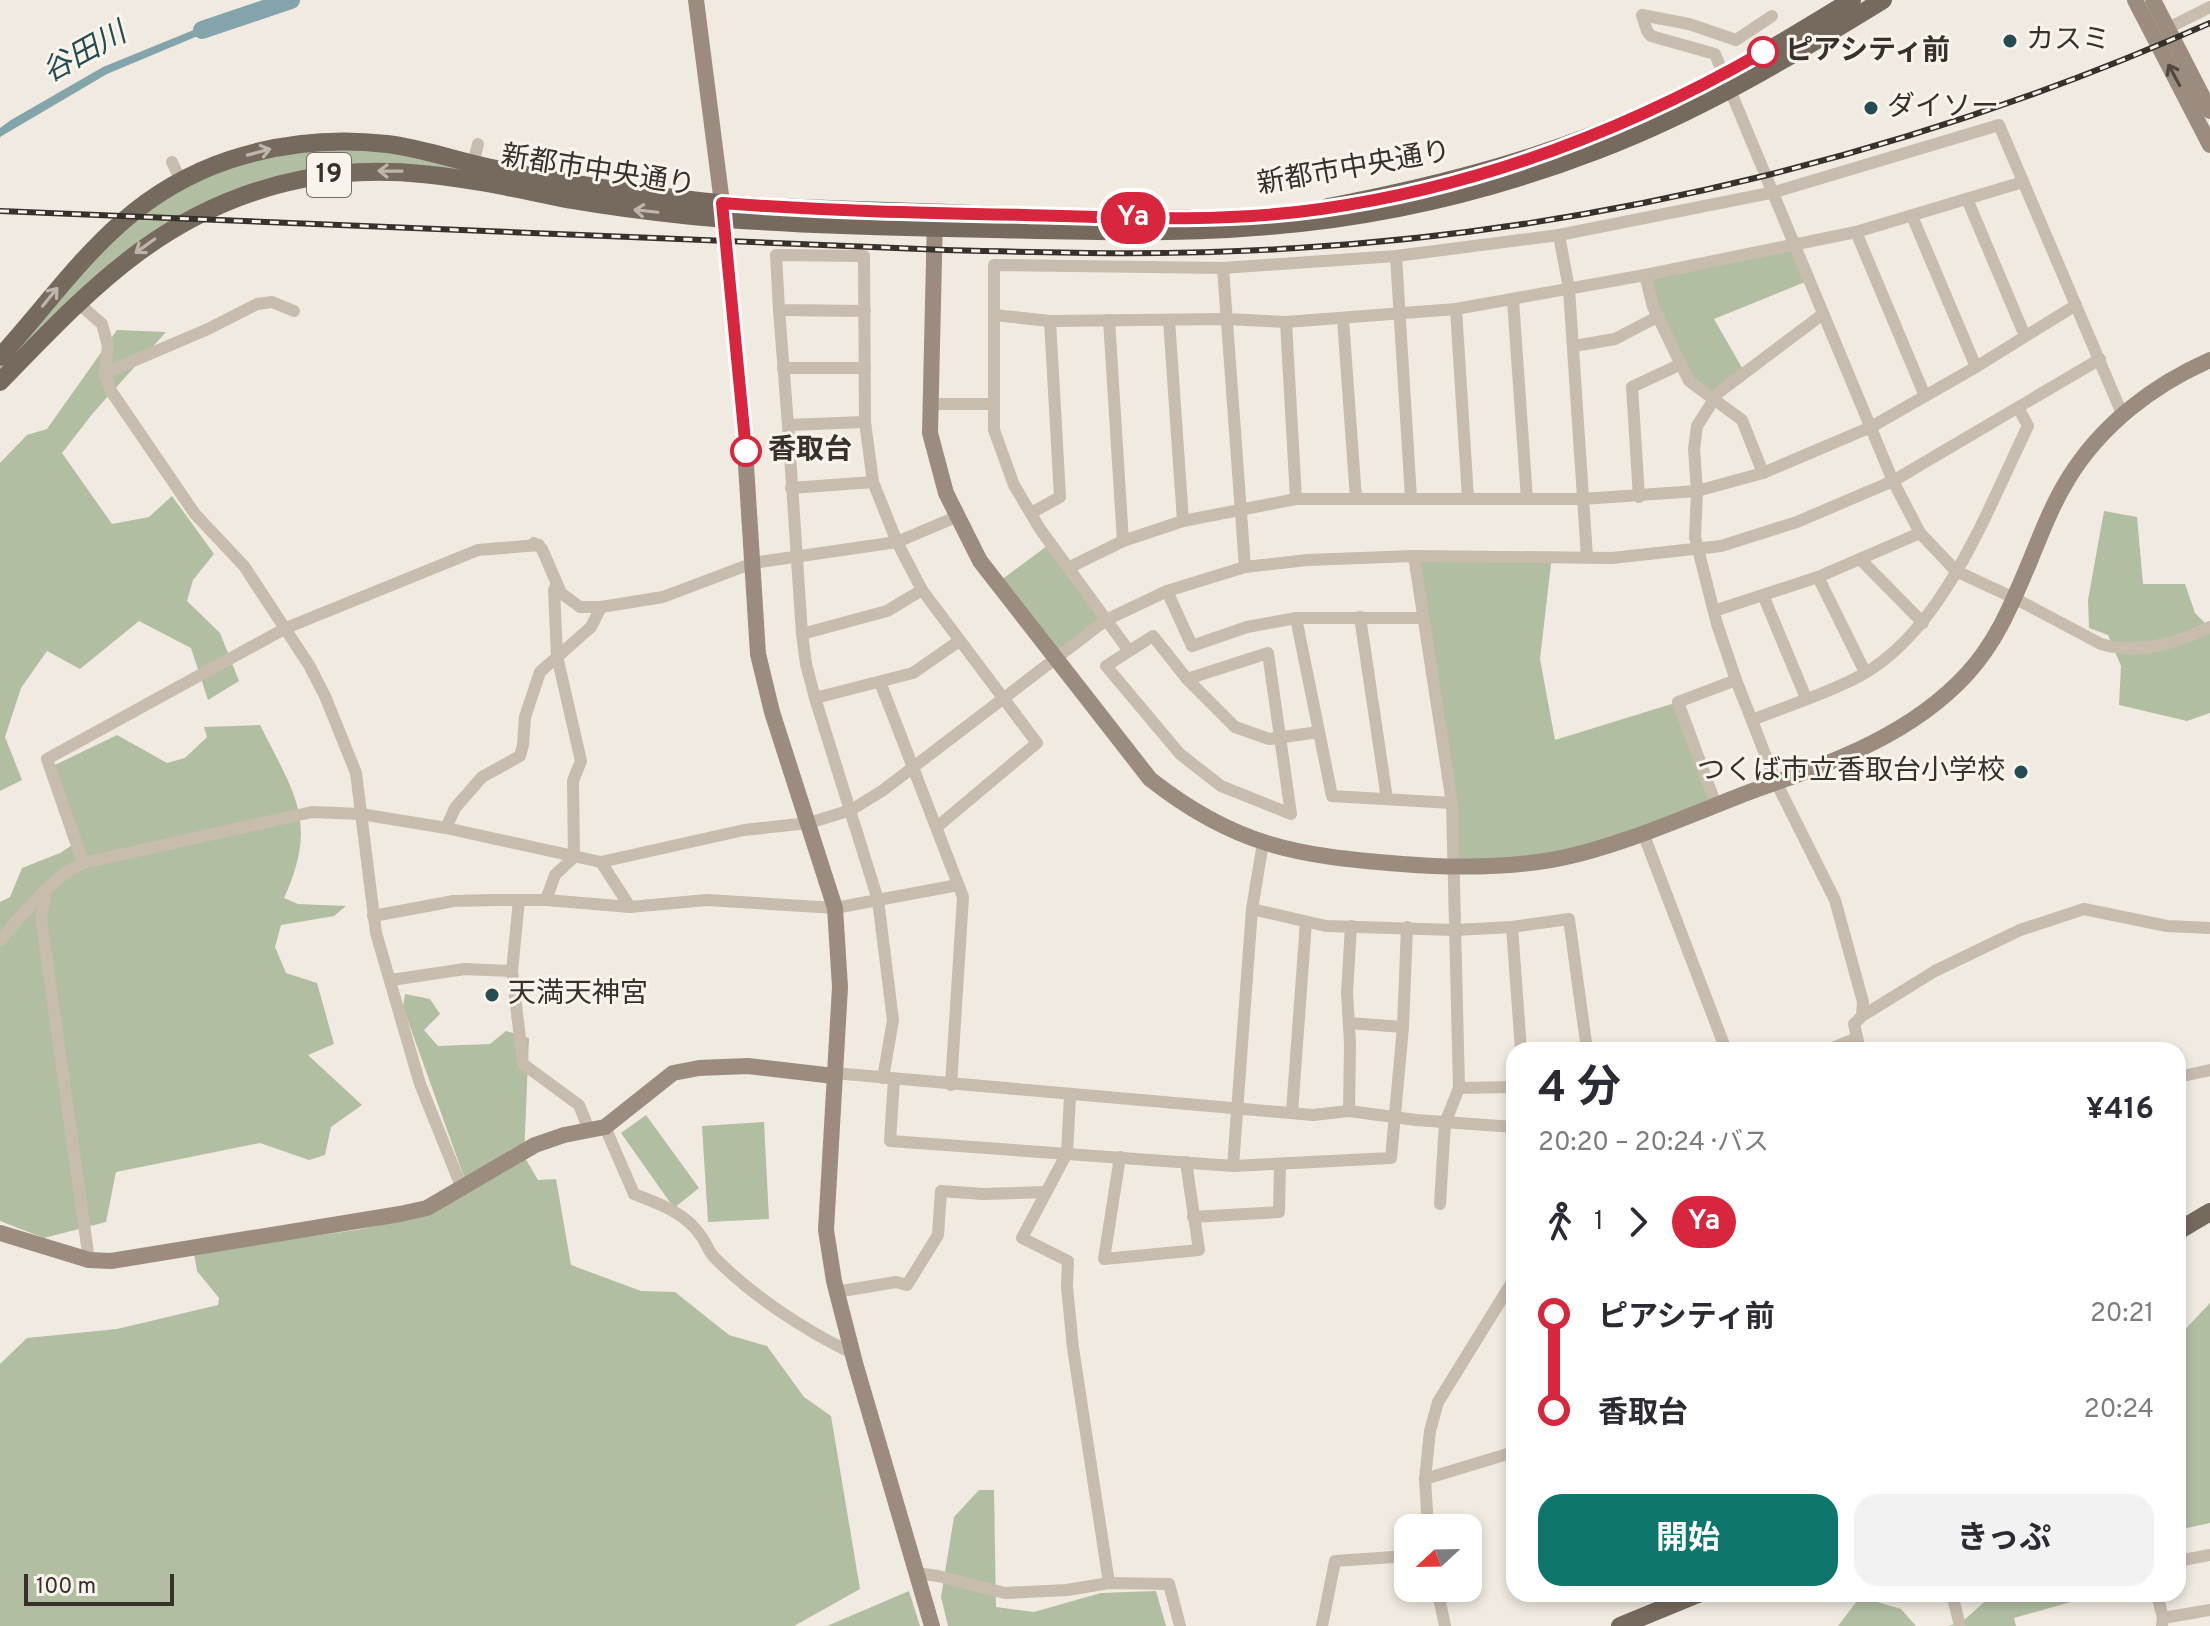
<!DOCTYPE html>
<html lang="ja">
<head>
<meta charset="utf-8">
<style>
  body { margin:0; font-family:Overpass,"Noto Sans JP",sans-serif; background:#f2f2f3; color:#2b2b33; height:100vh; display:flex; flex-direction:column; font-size:30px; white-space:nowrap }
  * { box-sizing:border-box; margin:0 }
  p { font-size:26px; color:#7c7c81 }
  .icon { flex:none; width:44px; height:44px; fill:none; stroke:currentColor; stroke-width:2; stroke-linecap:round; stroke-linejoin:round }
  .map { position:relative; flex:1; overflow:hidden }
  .details { position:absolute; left:1506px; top:1042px; width:680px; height:560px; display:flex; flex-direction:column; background:#fff; border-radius:24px; box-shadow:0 4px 12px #0003 }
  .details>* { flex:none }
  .badge { padding:0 16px; border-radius:26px; font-size:28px; line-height:52px }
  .needle { width:52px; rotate:248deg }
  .tools { position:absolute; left:1394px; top:1514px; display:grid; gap:16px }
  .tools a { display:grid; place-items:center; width:88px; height:88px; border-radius:16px; background:#fff; box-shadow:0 4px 12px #0003; font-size:40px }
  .scale { position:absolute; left:24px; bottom:20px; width:150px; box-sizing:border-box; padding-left:8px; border:4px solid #37302b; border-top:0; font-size:22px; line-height:28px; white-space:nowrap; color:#37302b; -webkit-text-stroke:6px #f8f4ec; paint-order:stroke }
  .map>.badge { position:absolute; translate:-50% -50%; box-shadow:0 0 0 4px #fff }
  .legs { display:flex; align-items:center; gap:12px; height:88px; padding:0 32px; font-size:26px }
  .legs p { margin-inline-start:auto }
  .summary { display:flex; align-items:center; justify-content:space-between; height:136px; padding:0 32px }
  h1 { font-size:44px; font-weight:700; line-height:60px }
  .cta { display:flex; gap:16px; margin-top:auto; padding:16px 32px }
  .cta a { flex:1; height:92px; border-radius:24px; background:#0f766e; color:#fff; font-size:32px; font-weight:700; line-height:92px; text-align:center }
  .cta a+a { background:#f2f2f3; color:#2b2b33 }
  ul { padding:0 32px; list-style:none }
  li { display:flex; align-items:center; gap:28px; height:96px; font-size:30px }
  li i { display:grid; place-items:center; width:12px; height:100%; margin:0 10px; background:currentColor }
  li i::after { content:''; width:20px; height:20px; margin:-10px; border:6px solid; border-radius:50%; background:#fff }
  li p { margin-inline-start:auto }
  li:first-child i { background:linear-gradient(#0000 50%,currentColor 0) }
  li:last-child i { background:linear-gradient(currentColor 50%,#0000 0) }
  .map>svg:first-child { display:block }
</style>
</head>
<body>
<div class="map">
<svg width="2210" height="1626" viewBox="0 0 2210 1626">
  <rect width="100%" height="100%" fill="#f0eae0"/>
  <g fill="#b2bea2">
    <path d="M320 148 389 150 510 177 425 167 217 199 0 373V367L88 261 169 194 252 159Z"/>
    <path d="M1795 244 1810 280 1714 319 1745 373 1713 400 1689 381 1645 275Z"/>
    <path d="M117 330 166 332 93 413 62 453 112 524 149 517 172 496 214 554 193 580 187 601 220 633 239 681 208 700 191 648 139 621 80 669 47 651 21 688 5 737 22 780 0 791V463L27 435 47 429Z"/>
    <path d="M2104 511 2137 517 2143 584H2185L2195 613 2210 628V713L2187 721 2119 705 2121 666 2108 635 2089 628 2088 600Z"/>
    <path d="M1051 543 1106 620 1054 660 997 583Z"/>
    <path d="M1552 555 1540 659 1555 740 1678 702 1716 805 1553 860 1452 868V803L1414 556Z"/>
    <path d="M260 725C294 793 319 822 284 898L298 904 346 906 334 916 281 925 275 947 286 973 317 983 334 1044 308 1055 362 1105 331 1127 325 1155 309 1160 260 1143 116 1172 106 1222 44 1238 0 1221V902L10 897 22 868 60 853 80 840 55 765 117 735 167 763 185 758 207 737 204 727Z"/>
    <path d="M405 994 430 999 440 1014 424 1030 438 1046 490 1044 506 1031 529 1038 524 1156 538 1180 556 1179 571 1265 641 1291 675 1292 729 1335 767 1346 804 1397 831 1416 860 1589 794 1626H0V1364L27 1338 117 1329 218 1305 219 1298 197 1271 194 1253 356 1230 424 1216 469 1191 403 1007Z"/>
    <path d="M646 1115 699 1188 674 1208 621 1133Z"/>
    <path d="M764 1122 769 1219 708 1222 702 1126Z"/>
    <path d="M2210 1303V1523L2178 1530V1337Z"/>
    <path d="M979 1490H994L996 1607 1034 1612 1101 1593 1156 1591 1166 1626H948L941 1597 954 1517Z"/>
    <path d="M909 1591 920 1626H827Z"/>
    <path d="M1993 1594H2076L2074 1601 2014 1618 2016 1626H1948L1962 1622Z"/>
    <path d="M1860 1597 1901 1609 1916 1626H1838Z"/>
  </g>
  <path fill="#83a4aa" d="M223 18 224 25 107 74 0 137V128L11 120 103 67Z"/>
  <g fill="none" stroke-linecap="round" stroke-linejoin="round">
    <path stroke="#83a4aa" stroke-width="18" d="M202 30 291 0"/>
    <g stroke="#c7bcae" stroke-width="12">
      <path d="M1772 16 1736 40 1689 24 1642 15 1647 31 1651 36 1715 54 1893 481 1920 533 1956 571 2014 598 2101 644C2137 655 2177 643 2210 627"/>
      <path d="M2168 28 2210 7"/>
      <path d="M172 162 181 181"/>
      <path d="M473 164 478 144"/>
      <path d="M1967 199 2025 336"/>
      <path d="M1912 216 1976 367"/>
      <path d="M1856 232 1925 396"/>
      <path d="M1559 235 1569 289 1587 557"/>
      <path d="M1396 256 1411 498"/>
      <path d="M1223 268 1245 567"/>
      <path d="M1645 275 1653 307 1689 381 1742 420 1763 473"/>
      <path d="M1513 300 1527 499"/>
      <path d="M77 302 102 324 108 346 105 373 111 391 195 514 244 566 309 665 325 696 356 773 376 933 420 1084 461 1186"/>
      <path d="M1456 309 1468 498"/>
      <path d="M779 310 788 425"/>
      <path d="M865 311 779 310 776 255 864 256 865 422 873 482 897 542 922 590 1037 743 937 827"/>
      <path d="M1823 314 1718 393 1697 426 1694 449 1697 491 1695 537 1717 624 1736 680 1776 782 1835 900 1863 1002 1862 1016 1854 1024 1860 1050"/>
      <path d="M994 315 1050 321 1226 319 1286 322 1456 309 1645 275 1856 232 2023 182"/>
      <path d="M1343 319 1356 499"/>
      <path d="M1109 320 1123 541"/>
      <path d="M1169 320 1183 521"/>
      <path d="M1286 322 1296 499"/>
      <path d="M1574 346 1615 339 1659 316"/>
      <path d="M783 368H865"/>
      <path d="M105 373 208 329 257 304 272 302 294 311"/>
      <path d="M930 404H994"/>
      <path d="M865 422 788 425 802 634 806 664 815 698 913 673 959 641"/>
      <path d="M791 488 873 482"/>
      <path d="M1639 497 1632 387 1681 364"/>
      <path d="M1031 513 1060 497 1050 321"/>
      <path d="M534 543 542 549 561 593 580 607H601L663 597 753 563 897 542 956 517"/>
      <path d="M1414 556 1452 803 1459 1088 1445 1123 1440 1204"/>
      <path d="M1860 559 1923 623"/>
      <path d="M1068 568 1123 541 1183 521 1296 499H1583L1697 491 1763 473 1871 427 1976 367 2076 305"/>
      <path d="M1818 577 1865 672"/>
      <path d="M1167 591 1192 646 1247 627 1296 618H1424"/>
      <path d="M1763 595 1806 698"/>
      <path d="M1714 611 1818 577 1920 533"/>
      <path d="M1360 617 1387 799"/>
      <path d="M1296 618 1332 796 1452 803"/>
      <path d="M802 634 887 611 922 590"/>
      <path d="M1153 636 1187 679 1268 653 1291 814 1221 786 1180 754 1106 666Z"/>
      <path d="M1129 651 1040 529 1014 485 994 430V265L1223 268 1396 256 1559 235 1775 192 1999 125 2123 416"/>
      <path d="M1187 679 1235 727 1269 739 1319 732"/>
      <path d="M880 682 963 897 951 1085"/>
      <path d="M815 698 878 900 893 1020 883 1078"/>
      <path d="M1752 720C1787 706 1826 694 1860 676 1944 630 1987 510 2028 426L2019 409"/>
      <path d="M1716 805 1678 702 1736 680"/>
      <path d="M446 828 455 808 482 777 520 756 523 745 525 717 540 672 591 627 601 607"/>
      <path d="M1643 833 1726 1050"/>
      <path d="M601 862 630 907"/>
      <path d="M83 863 312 812 361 814 446 828 601 862 744 830 809 823 851 810 882 791 1106 620 1167 591 1245 567 1307 560 1414 556 1612 558 1721 546 1797 522 1893 481 2100 359"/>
      <path d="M46 892 41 918 89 1260"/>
      <path d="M519 900 512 971 523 1064 579 1105 589 1130"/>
      <path d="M546 900 555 875 574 857 573 781 581 761 557 656 554 590 557 584"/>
      <path d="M1252 909 1326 926 1455 930 1512 927 1569 919 1587 1050"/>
      <path d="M373 916 454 901 491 900H546L630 907 707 900 835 908 958 885"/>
      <path d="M1512 927 1521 1050"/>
      <path d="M0 940C25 913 50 878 83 863L47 759 286 628 478 550 539 545"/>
      <path d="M391 980 465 969 512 971"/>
      <path d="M1862 1016 1935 971 2020 930 2084 909 2167 926 2210 928"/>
      <path d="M1349 1023 1403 1027"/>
      <path d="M1827 1050 1857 1038"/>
      <path d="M834 1073 1313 1115 1349 1111 1416 1120 1514 1127"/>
      <path d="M2178 1077 2210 1070"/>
      <path d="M894 1079 890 1141 1233 1166 1391 1158 1403 1027 1407 927"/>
      <path d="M1459 1088 1514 1087"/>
      <path d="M1070 1096 1067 1153 1022 1238 1068 1261 1067 1287 1073 1348 1109 1583"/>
      <path d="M1349 1111 1350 1044 1347 993 1351 926"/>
      <path d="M1292 1112 1306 922"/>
      <path d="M605 1127 634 1194C659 1204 685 1212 701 1236 706 1242 708 1251 714 1257 751 1295 804 1330 852 1353"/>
      <path d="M1120 1157 1104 1259 1199 1250 1186 1162"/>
      <path d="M1233 1166 1252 909 1263 843"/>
      <path d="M1193 1217 1279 1212 1280 1164"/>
      <path d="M836 1292 896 1282 907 1285 938 1235 941 1191 983 1194 1046 1192"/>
      <path d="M1425 1479 1514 1452"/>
      <path d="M1428 1528 1425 1479 1430 1431 1438 1402 1514 1279"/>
      <path d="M2178 1561 2210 1555"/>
      <path d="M916 1573 938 1576 1005 1593 1067 1590 1109 1583 1169 1584 1180 1626"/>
      <path d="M1437 1588 1445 1626"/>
      <path d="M1952 1594 1960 1626"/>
      <path d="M2157 1594 2163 1618"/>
      <path d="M1322 1626 1335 1561 1408 1556"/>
      <path d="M2162 1626 2163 1618 2210 1610"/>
    </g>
    <g stroke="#9b8c7f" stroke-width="16">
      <path d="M696 0 722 203 742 402 758 654 772 712 835 908 840 987 826 1230 834 1281 855 1363 932 1626"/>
      <path d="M2135 0 2210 145"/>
      <path d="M2153 0 2210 111"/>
      <path d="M935 216 930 433 946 493 980 561 1150 779C1235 846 1297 856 1402 864 1452 868 1502 868 1551 860 1614 849 1687 816 1747 793 1827 764 1908 738 1967 674 1998 640 2012 603 2030 561 2041 534 2052 505 2068 479 2101 425 2153 385 2210 360"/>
      <path d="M0 1233 89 1260 111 1261 400 1214 427 1208 535 1145 564 1135 605 1127 673 1073 699 1068 748 1066 834 1076"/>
    </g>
    <g stroke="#76695e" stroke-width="18">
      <path d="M1328 207C1443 185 1554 156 1660 107 1726 77 1790 38 1852 0"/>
      <path d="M0 357C73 276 119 197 229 160 280 143 334 138 387 144 421 148 454 160 487 167 551 181 617 191 682 199 760 209 840 209 919 212 1008 215 1098 220 1187 218"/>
      <path d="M0 382C92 287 167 206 303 179 395 160 482 182 572 200 612 207 652 212 692 216 792 225 893 227 994 229 1081 231 1168 234 1255 227 1372 219 1489 192 1598 150 1698 112 1792 56 1883 0"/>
      <path d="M2178 1231 2210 1212"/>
      <path d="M1620 1626 1698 1594"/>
    </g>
    <g stroke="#37302b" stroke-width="6">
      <path id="rail" d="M0 211 945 250C1062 253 1180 256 1297 248 1611 229 1923 150 2210 23"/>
    </g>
    <use href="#rail" stroke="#f8f4ec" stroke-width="3" stroke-dasharray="9" stroke-linecap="butt"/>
  </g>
  <defs><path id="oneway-shaft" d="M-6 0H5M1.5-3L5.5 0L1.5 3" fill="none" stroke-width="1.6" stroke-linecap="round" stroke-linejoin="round" transform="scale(2)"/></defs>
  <use stroke="#504740" href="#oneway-shaft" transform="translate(2174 75) rotate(-118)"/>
  <g stroke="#beb5ac">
    <use href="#oneway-shaft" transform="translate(259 152) rotate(-15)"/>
    <use href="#oneway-shaft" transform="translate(390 171) rotate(-179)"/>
    <use href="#oneway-shaft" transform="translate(646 211) rotate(-174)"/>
    <use href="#oneway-shaft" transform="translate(145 246) rotate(144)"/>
    <use href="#oneway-shaft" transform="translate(50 297) rotate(-51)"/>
  </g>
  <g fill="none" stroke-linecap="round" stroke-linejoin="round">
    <g stroke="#fff" stroke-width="18">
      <path id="line-1" d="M746 451 722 203C823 211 924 213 1025 215 1123 218 1223 223 1321 209 1477 187 1627 130 1763 52"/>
    </g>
    <use href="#line-1" stroke="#d7263d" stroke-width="12"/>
  </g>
  <g fill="#254c53" stroke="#f8f4ec" stroke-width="3">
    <circle cx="2010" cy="41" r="8"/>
    <circle cx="1871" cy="108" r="8"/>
    <circle cx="2021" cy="772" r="8"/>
    <circle cx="492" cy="995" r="8"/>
  </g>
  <g fill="#fff" stroke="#d7263d" stroke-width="4">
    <circle cx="1763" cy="52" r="14"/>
    <circle cx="746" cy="451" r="14"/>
  </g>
  <g text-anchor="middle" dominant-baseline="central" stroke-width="6" stroke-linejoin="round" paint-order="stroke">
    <rect fill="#f8f4ec" stroke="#716b65" stroke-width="2" x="307" y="153" width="44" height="44" rx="6"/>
    <g font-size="26" font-weight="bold" fill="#37302b">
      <text x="329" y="175">19</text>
    </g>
    <g font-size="28" fill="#37302b" stroke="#f8f4ec" text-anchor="start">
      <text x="2026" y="41">カスミ</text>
      <text x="1887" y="108">ダイソー</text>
      <text x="2005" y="772" text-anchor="end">つくば市立香取台小学校</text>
      <text x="508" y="995">天満天神宮</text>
    </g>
    <g font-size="28" font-weight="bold" fill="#37302b" stroke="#f8f4ec" text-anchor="start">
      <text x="1785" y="52">ピアシティ前</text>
      <text x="768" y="451">香取台</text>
    </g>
    <g font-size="28" fill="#37302b" stroke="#f8f4ec">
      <text transform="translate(1354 169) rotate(-10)">新都市中央通り</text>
      <text transform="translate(598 172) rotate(9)">新都市中央通り</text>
    </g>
    <g font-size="30" font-style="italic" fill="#254c53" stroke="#f8f4ec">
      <text transform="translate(85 54) rotate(-29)">谷田川</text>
    </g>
  </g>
</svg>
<div class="tools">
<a><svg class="needle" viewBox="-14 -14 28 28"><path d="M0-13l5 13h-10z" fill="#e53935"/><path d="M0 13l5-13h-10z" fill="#7c7c81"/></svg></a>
</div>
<div class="scale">100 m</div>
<b class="badge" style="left:1133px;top:218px;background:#d7263d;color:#fff">Ya</b>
<section class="details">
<div class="summary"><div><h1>4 分</h1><p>20:20 – 20:24 · バス</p></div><b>¥416</b></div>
<div class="legs"><svg class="icon" aria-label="walk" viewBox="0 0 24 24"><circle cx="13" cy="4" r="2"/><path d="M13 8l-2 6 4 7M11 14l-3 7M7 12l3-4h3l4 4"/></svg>1<svg class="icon" aria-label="forward" viewBox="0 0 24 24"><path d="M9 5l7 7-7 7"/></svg><b class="badge" style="background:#d7263d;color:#fff">Ya</b></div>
<ul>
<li><i style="color:#d7263d"></i><b>ピアシティ前</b><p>20:21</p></li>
<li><i style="color:#d7263d"></i><b>香取台</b><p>20:24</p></li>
</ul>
<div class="cta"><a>開始</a><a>きっぷ</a></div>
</section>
</div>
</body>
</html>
